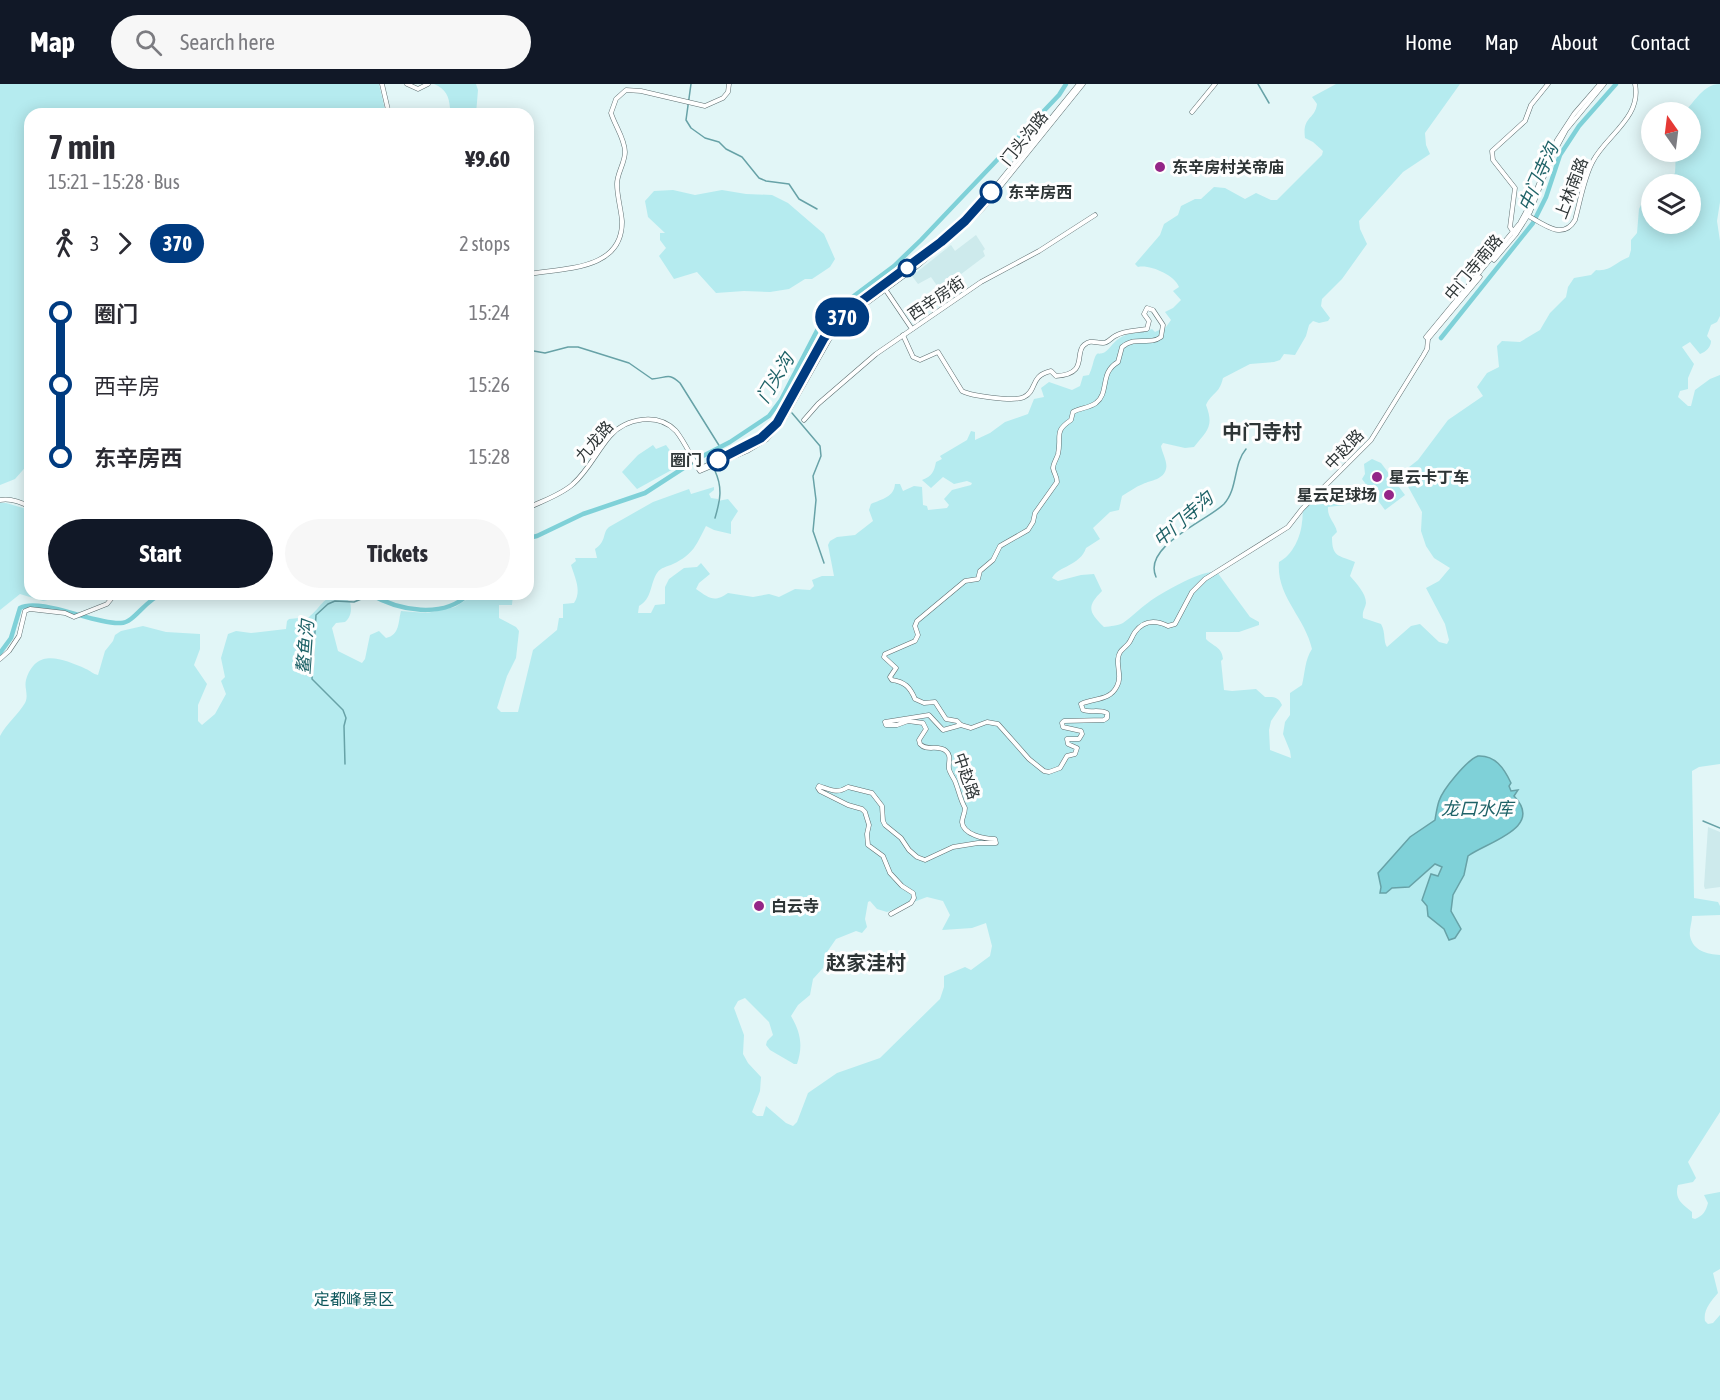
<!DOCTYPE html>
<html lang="en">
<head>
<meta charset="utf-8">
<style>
  body { margin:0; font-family:"Asap Condensed","Noto Sans SC",sans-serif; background:#f7f7f7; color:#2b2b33; height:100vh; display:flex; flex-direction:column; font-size:22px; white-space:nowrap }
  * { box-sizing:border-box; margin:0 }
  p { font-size:20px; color:#7c7c81 }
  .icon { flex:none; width:33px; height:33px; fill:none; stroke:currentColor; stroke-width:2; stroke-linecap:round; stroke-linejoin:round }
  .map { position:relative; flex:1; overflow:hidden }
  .drawer { position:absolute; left:24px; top:24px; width:510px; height:492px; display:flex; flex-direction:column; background:#fff; border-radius:18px; box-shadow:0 3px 15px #0003 }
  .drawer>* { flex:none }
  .badge { padding:0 12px; border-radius:20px; font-size:21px; line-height:39px }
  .needle { width:39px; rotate:346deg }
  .buttons { position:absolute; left:1641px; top:18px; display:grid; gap:12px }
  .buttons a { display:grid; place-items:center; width:60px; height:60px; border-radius:50%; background:#fff; box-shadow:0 3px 15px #0003; font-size:30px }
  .map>.badge { position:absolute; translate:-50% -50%; box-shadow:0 0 0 3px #fff }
  .legs { display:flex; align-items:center; gap:9px; height:66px; padding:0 24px; font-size:20px }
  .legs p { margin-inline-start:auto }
  .summary { display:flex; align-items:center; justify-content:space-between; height:102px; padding:0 24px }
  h1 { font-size:33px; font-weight:700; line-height:45px }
  .primary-button { display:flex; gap:12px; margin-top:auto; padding:12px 24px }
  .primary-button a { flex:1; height:69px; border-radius:36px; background:#111827; color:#fff; font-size:24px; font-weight:700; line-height:69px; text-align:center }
  .primary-button a+a { background:#f7f7f7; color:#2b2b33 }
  ul { padding:0 24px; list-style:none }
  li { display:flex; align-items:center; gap:21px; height:72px; font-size:22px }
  li i { display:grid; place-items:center; width:9px; height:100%; margin:0 8px; background:currentColor }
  li i::after { content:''; width:15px; height:15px; margin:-8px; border:4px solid; border-radius:50%; background:#fff }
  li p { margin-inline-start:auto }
  li:first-child i { background:linear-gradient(#0000 50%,currentColor 0) }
  li:last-child i { background:linear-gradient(currentColor 50%,#0000 0) }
  header { display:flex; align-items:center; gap:36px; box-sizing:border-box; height:84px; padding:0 30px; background:#111827; color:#fff }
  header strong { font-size:28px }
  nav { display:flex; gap:33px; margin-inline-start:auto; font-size:21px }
  .search { width:420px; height:54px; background:#f7f7f7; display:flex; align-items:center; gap:15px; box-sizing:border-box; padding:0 21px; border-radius:33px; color:#7c7c81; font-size:22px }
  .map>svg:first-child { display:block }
</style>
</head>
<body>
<header>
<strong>Map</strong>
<div class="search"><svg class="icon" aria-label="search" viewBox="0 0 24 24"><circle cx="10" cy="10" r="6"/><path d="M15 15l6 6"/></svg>Search here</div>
<nav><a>Home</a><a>Map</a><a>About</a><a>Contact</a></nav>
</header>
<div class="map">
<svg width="1720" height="1316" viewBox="0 0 1720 1316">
  <rect width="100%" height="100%" fill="#e2f6f7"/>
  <g fill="#cdeaec">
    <path d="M976 151 985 165 983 167 985 172 940 206 931 193 918 200 912 192 951 161 955 167Z"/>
    <path d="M1708 743 1720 748V803L1705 805 1704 802Z"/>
  </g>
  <g fill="#b5ebef" fill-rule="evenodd">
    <path d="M0 0H379L386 30H30V378L15 395 0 401Z"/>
    <path d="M434 0H476L478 6 476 30H443L450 24C449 12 446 5 434 0Z"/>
    <path d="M1336 0H1460L1425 49 1426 61 1430 70 1403 88 1359 137 1360 145 1367 160 1342 195 1322 215 1321 222 1330 234 1328 237 1319 239 1313 237 1309 241 1306 252 1295 271 1284 270 1280 276 1274 278 1250 280 1223 294C1219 311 1212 308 1206 321 1214 342 1208 346 1194 363L1185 364 1163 359 1161 362C1162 369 1168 378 1166 385 1163 396 1151 396 1143 400 1135 403 1129 408 1122 412L1119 426 1110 428 1093 444 1100 455 1086 464C1080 482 1058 482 1052 494L1058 497 1081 491 1094 490 1102 507C1086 523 1089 528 1104 543 1111 542 1117 542 1123 539 1132 533 1140 524 1149 518 1161 509 1203 485 1217 488L1250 533 1259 538V541L1239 548H1206V555C1214 563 1222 563 1223 575L1221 577 1224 606 1232 607 1256 605 1265 613C1273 613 1278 612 1282 621L1271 637 1269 646 1270 666 1291 674 1290 667 1283 650 1285 638 1290 631V609L1302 601C1305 589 1305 575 1312 565 1305 533 1276 512 1279 478 1293 471 1301 452 1302 438 1303 435 1302 431 1303 428 1306 418 1319 411 1326 405L1347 414 1345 421 1328 423C1327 434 1335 438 1337 448L1332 453C1332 473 1338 471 1355 478L1350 492C1356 499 1366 509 1366 519 1365 525 1362 527 1363 534L1381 540C1386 549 1383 557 1387 563L1411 542 1420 540 1439 558 1447 560 1449 556 1445 540 1426 504 1439 497 1450 484 1434 474 1426 462 1421 447 1422 428 1405 397 1404 387 1418 376 1448 336 1483 312 1477 303 1487 289 1499 283 1497 262 1502 257 1520 258 1540 246 1550 229 1566 213 1568 203 1574 194 1591 191 1596 186C1611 188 1615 178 1629 173L1631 166V156L1637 149 1639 125 1643 117V109L1653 96 1673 92 1675 89 1676 68H1690V28H1684C1695 18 1703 0 1720 0V118L1717 137 1720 157V232L1717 238 1711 241 1707 252 1711 257C1711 263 1706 268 1700 270L1690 258 1682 263 1694 280 1688 294V305L1680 307 1678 313 1688 322H1691L1695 306 1710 295 1720 291V680L1699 683 1692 687 1694 814 1718 818 1720 822V831L1692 832C1692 839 1689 845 1690 852 1693 867 1707 870 1720 871V1028L1688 1078 1696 1094 1693 1098 1678 1101C1674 1115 1682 1120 1692 1128V1134L1695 1135C1703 1132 1706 1127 1708 1119L1704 1111 1720 1108V1185L1713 1189 1718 1209C1711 1217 1703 1226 1705 1237L1708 1240 1713 1239 1720 1231V1316H0V652C6 640 18 631 25 619 29 611 24 604 26 596 36 564 61 574 86 585 91 587 93 590 98 591L105 567 113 557 115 551 121 547 143 542 166 548 200 550V565L194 581 207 600 198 621V637L202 641 215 630 226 610 221 597 225 593 221 574 228 550 236 547 251 549 286 545 287 537 289 535 309 533C323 522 329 501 350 518 352 526 351 533 345 538L336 539 332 544 338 567 362 579 365 575 370 551 379 547 386 554C400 551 398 538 401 527L427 529 455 523 475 510H513L512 521H499V534L516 543 519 547 516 574 507 592 497 624 501 628H518L533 566 557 546 559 534H563V520L574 519C582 507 575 494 571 481L576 477 575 474H597L595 465C607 457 602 449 609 443L653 418 689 405 691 410 714 403V406L709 410 711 414 718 415V417L728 415 738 427 731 438V450L714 446 706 442C696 461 694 470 673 480 667 483 661 483 657 489 650 500 652 515 639 522L638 529H651L655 521 665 520V503L669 495 684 484 697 483 701 479 710 490 699 499 696 505C709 514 714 519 728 509L753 513 769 510 779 513 795 505 810 506 814 502 812 496 822 492H834L828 461 830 457 837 453 855 451 873 437 869 426 871 420C882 415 894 413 895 400H900L903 407 914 402 922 403 923 421 927 422 928 426 947 424 949 421 944 415 952 406 971 401 972 399 967 397 954 400 943 393 931 404 922 396C932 392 934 388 936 378L942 375 940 372 967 356 971 347 975 348V356L990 349 1005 338 1028 330 1034 315 1044 313 1041 304 1049 298 1072 306 1080 302 1083 292 1089 291C1092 285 1093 278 1095 273 1098 267 1097 271 1103 269 1110 267 1113 254 1129 250 1137 248 1143 249 1152 245L1155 248 1166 243 1171 236 1165 228 1173 224 1181 216 1173 207 1179 203C1175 191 1149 180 1138 183L1135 180 1160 151 1164 140 1178 131 1181 122 1195 115H1201L1214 103 1225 104 1245 115 1256 109 1271 116H1277L1322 71 1323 67 1313 58 1305 54C1302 32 1315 36 1317 20L1312 13ZM1652 100H1690V140H1652ZM927 813 943 817 950 831 942 846 972 844 986 839 992 862 990 872 971 886 965 883 944 892V903L940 915 880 974 837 989 808 1009 797 1038 793 1042 786 1039 766 1022 763 1032H757L752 1028 760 1007 761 993 748 979 743 970 744 951 734 924 738 917 745 914 769 938 773 951 767 957 766 961 770 966 794 980H797C803 962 801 949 791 932L798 921 810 911 813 895 823 884 825 871 836 855 856 847 862 849 867 843 865 835 868 818 870 817 877 825 887 828Z"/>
    <path d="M673 106 695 111 722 106 746 110 772 111 788 119 824 150 835 175 830 183 812 195H805L789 205 770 208 744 207 716 209 697 188 674 195 659 172 666 164 660 156V149H665L648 133 645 117 654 107Z"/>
    <path d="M653 361 656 365 666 361 674 372 671 376 677 383 637 405 622 388 638 371Z"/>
    <path d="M1372 375 1381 379 1405 411 1385 426 1362 395 1365 390 1364 380Z"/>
    <path d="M0 419H6L30 426V510H76L43 517 20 510 0 526Z"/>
  </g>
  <path fill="#7fd1d8" stroke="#67a2a7" stroke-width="1.5" d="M1478 672C1495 671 1504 684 1511 699L1509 702 1511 707 1518 706 1514 712C1545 744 1487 758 1468 772L1464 791 1453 811 1451 827 1461 845 1455 854 1449 856 1444 845 1428 832 1427 822 1422 816 1431 790 1438 792 1442 783 1435 780 1409 803 1392 804 1386 809H1380L1381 803 1378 789 1410 753 1435 736C1436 730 1437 723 1439 717 1443 705 1467 676 1478 672Z"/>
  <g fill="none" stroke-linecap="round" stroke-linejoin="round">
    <g stroke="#67a2a7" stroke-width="1.5">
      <path d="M691 0 686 36 691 44 705 54 719 58 726 65 742 73 759 94 766 97 789 100 799 115 817 125"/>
      <path d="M1258 0 1269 19"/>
      <path d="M528 266 545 269 568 263H578L629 279 652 295C667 294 668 288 680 299L720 363"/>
      <path d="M792 329 820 362 821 372 813 392 816 416 813 447 824 479"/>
      <path d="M715 387C723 404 720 417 715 434"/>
      <path d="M1156 493C1142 462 1207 437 1224 420 1238 405 1233 380 1246 365"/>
      <path d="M345 680 344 642 346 634 343 626 312 595 316 531 328 520 335 517 354 518 371 511"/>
      <path d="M1703 737 1720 744"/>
    </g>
    <g stroke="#7fd1d8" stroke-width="4.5">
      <path d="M1441 254 1533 139 1546 113 1560 71 1579 42 1616 0"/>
      <path d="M528 454 537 452 583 430 645 409 699 374 730 358 769 332 781 316 823 235 894 182 921 156 1059 11 1066 0"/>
      <path d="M370 510C399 527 443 535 469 510"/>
      <path d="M0 569 11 554 20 524C40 513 96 541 121 539 134 539 145 516 162 510"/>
    </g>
    <g stroke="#5e6f71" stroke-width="5">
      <g id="secondary">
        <path d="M382 0 389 30"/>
        <path d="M407 0 418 5 428 0"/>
        <path d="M1192 28 1215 0"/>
        <path d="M1527 131C1543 140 1563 157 1575 136 1580 118 1584 93 1593 77 1606 52 1642 33 1635 0"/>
        <path d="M1515 150 1510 143 1515 104 1493 76 1492 67 1525 37 1531 21 1548 0"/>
        <path d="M1494 176 1516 150 1530 128 1552 72 1566 46 1604 0"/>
        <path d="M528 190C563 184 623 187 622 137 621 125 617 112 617 100 617 89 625 79 625 68 625 55 615 42 611 29L616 15 626 6 641 7 705 22 723 14 728 8 729 0"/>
        <path d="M885 205 912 245"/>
        <path d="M903 251 913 273 920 276 938 268 962 307C971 312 1015 318 1024 313 1038 306 1029 292 1051 287L1056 292C1089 290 1074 269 1084 261 1091 255 1095 259 1103 259 1108 259 1111 254 1115 252 1125 246 1136 247 1147 245L1149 237 1144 230 1147 224 1153 226 1163 241 1161 253C1149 262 1136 251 1122 263L1118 278C1099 289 1110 308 1096 319 1089 324 1080 324 1073 328L1071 336C1053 348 1062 352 1058 370 1057 374 1053 380 1053 384 1054 390 1057 392 1057 398L1035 429 1033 438 1028 446 1000 462 993 476 980 487 978 495 965 497 917 537 915 542 918 551 915 557 885 570 884 573 896 584 890 593 892 596C905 598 910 603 915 615L924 619 935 618 946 635 957 637 961 641"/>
        <path d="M1428 255 1480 193"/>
        <path d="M804 336 818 320 876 270 981 198 1039 167 1095 131"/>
        <path d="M699 385C726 372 756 362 777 339L833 241 851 223 912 181 965 137 991 108 1079 0"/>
        <path d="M0 416C11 414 21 418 30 423"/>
        <path d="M528 424C542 417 561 411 573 400 588 387 597 367 610 352 626 334 658 328 676 347 685 358 692 375 700 387L747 367 767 355 784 335 834 247 849 232 916 183 965 142 983 124 1083 0"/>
        <path d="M404 510 415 513 434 510"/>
        <path d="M0 575 9 567 19 552 25 527 30 525 65 529 74 533 107 520 115 510"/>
        <path d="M891 830 911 819 914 814 913 809 902 802 890 789 883 772 868 761 867 750 869 741 865 728 862 725 848 721 820 707 818 704 819 702C831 706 837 710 848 703L872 709 882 722 883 737 885 741 901 754 909 766 917 773 925 776 953 763 978 759H996L995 755C985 755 963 751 962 738 962 734 965 729 965 724 960 715 959 707 955 697 953 693 950 689 949 685 948 678 952 672 946 667 938 660 927 668 920 660L919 656 926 645 923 639 908 637 897 641H886L885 638 929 631 943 646 961 641 971 644 987 638 998 640 1029 675 1044 687 1049 688 1060 684 1067 672 1075 670 1077 664 1068 660 1067 655H1079L1082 650 1081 647 1063 643 1062 639 1064 637 1104 636 1107 634V629C1099 625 1090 629 1083 626L1081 620C1094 614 1110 617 1117 602 1122 594 1117 584 1118 575 1119 566 1123 566 1128 560 1131 557 1132 552 1135 548 1144 536 1156 536 1168 542L1175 540 1192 508 1205 495 1288 443 1302 425 1371 356 1423 272 1427 265 1428 255 1426 253 1520 139 1532 117 1557 56 1574 30 1600 0"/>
      </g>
    </g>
    <use href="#secondary" stroke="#fff" stroke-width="4"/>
  </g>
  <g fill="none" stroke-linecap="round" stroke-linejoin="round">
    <g stroke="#fff" stroke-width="14">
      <path id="line-1" d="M718 376 761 354 777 339 824 254 844 230 941 158 965 137 991 108"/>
    </g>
    <use href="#line-1" stroke="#003b80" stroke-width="9"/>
  </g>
  <g fill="#942687" stroke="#fefefe" stroke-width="2">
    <circle cx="1160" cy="83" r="6"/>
    <circle cx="1377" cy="393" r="6"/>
    <circle cx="1389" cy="411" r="6"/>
    <circle cx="759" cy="822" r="6"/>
  </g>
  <g fill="#fff" stroke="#003b80" stroke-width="3">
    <circle cx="991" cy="108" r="10"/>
    <circle cx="907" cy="184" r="8"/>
    <circle cx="718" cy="376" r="10"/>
  </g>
  <g text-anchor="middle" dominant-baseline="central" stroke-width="6" stroke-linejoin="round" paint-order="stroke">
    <g font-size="16" fill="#2e3536" stroke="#fefefe">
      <text transform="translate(1024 54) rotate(-51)">门头沟路</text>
      <text transform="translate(1571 104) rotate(-69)">上林南路</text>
      <text transform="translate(1473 183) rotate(-50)">中门寺南路</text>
      <text transform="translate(936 214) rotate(-34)">西辛房街</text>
      <text transform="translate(594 357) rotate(-49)">九龙路</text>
      <text transform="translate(1344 365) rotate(-46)">中赵路</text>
      <text transform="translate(967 692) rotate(71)">中赵路</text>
    </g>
    <g font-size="16" font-weight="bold" fill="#2e3536" stroke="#fefefe" text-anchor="start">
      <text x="1172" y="83">东辛房村关帝庙</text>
      <text x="1389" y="393">星云卡丁车</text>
      <text x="1377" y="411" text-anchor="end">星云足球场</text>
      <text x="771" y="822">白云寺</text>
    </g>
    <g font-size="16" font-weight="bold" fill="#2e3536" stroke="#fefefe" text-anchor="start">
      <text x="1008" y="108">东辛房西</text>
      <text x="702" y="376" text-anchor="end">圈门</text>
    </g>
    <g font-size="16" fill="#0b555a" stroke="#fefefe">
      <text x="354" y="1215">定都峰景区</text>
    </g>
    <g font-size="18" font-style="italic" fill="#1e6267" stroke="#fefefe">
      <text transform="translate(1538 93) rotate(-66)">中门寺沟</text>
      <text transform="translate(775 294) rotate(-59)">门头沟</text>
      <text transform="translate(1183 435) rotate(-41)">中门寺沟</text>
      <text transform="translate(305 563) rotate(-86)">鳌鱼沟</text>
      <text x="1477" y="724">龙口水库</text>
    </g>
    <g font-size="20" font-weight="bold" fill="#2e3536" stroke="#fefefe">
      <text x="1262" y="347">中门寺村</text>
      <text x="866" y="878">赵家洼村</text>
    </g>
  </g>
</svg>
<div class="buttons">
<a><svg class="needle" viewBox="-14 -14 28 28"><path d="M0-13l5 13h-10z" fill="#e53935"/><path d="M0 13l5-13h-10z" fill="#7c7c81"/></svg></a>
<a><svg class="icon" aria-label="layers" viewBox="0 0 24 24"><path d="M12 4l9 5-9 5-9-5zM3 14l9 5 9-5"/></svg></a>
</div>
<b class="badge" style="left:842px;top:233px;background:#003b80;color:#fff">370</b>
<section class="drawer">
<div class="summary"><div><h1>7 min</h1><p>15:21 – 15:28 · Bus</p></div><b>¥9.60</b></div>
<div class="legs"><svg class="icon" aria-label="walk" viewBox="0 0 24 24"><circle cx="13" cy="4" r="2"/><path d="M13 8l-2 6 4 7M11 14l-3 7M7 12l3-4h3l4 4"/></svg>3<svg class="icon" aria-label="forward" viewBox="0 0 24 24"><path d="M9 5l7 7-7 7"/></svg><b class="badge" style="background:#003b80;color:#fff">370</b><p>2 stops</p></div>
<ul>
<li><i style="color:#003b80"></i><b>圈门</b><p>15:24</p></li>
<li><i style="color:#003b80"></i><span>西辛房</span><p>15:26</p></li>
<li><i style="color:#003b80"></i><b>东辛房西</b><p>15:28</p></li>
</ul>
<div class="primary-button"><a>Start</a><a>Tickets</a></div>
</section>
</div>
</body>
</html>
